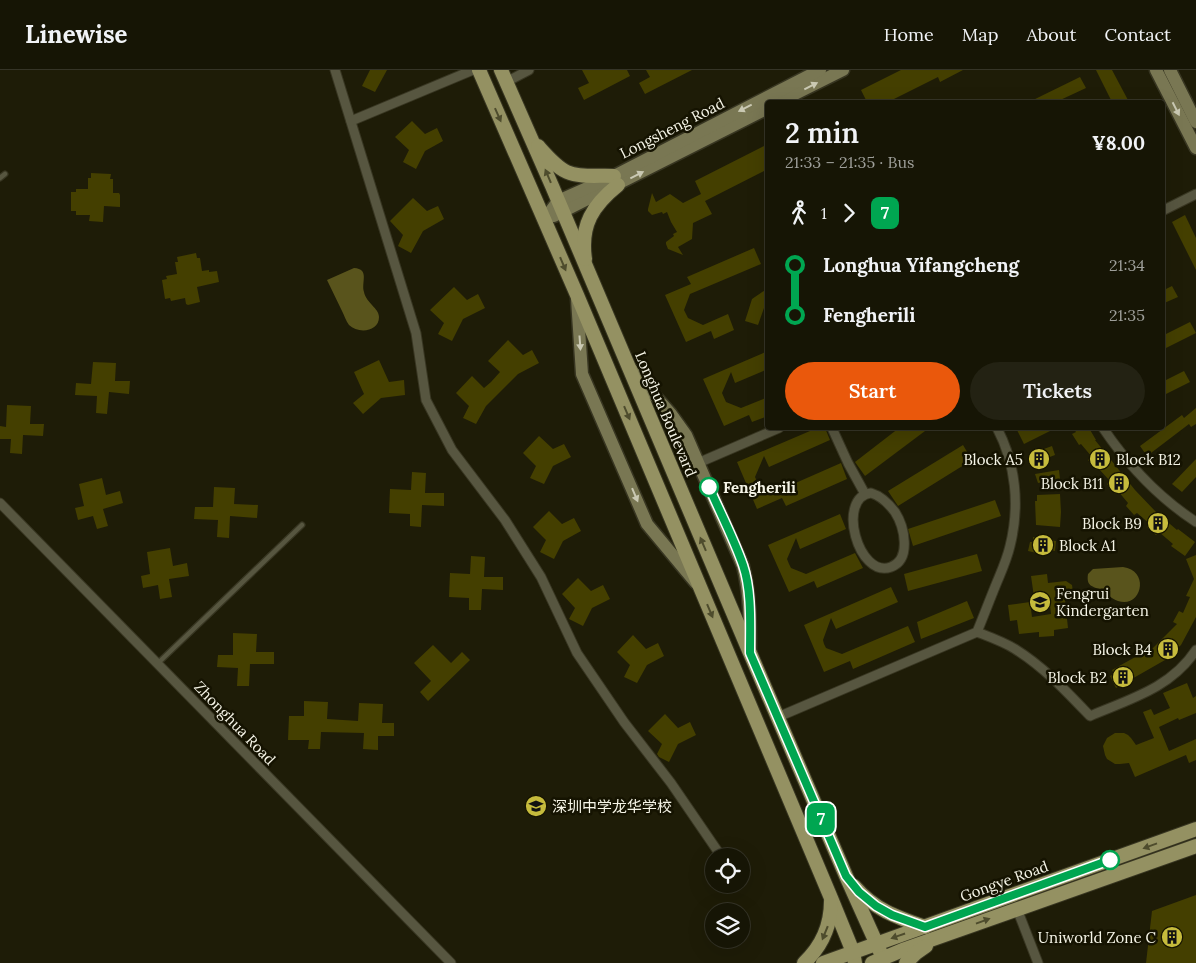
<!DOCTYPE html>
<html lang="en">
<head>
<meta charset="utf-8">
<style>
  body { margin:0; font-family:Lora,"Noto Sans SC",serif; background:#232213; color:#f1f3f6; height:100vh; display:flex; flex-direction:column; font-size:19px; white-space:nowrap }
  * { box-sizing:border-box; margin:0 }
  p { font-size:16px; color:#9e9f9a }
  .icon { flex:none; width:28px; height:28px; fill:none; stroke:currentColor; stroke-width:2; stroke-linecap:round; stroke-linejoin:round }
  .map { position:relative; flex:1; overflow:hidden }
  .details { position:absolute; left:765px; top:30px; width:400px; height:330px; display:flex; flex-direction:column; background:#161505; border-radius:5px; box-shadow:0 5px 20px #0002,0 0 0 1px #353427 }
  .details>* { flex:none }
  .badge { padding:0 10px; border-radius:8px; font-size:18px; line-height:32px }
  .tools { position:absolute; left:705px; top:778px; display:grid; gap:10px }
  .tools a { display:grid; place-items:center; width:45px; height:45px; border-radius:50%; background:#161505; box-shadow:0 5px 20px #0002,0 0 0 1px #353427; font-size:25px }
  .map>.badge { position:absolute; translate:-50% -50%; box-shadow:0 0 0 2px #fff }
  .legs { display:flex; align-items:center; gap:8px; height:55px; padding:0 20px; font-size:16px }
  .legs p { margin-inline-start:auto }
  .summary { display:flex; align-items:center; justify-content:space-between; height:85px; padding:0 20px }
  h1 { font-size:28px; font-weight:600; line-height:38px }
  .action { display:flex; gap:10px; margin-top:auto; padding:10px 20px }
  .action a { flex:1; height:58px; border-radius:30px; background:#ea580c; color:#fff; font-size:20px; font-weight:600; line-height:58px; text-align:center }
  .action a+a { background:#232213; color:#f1f3f6 }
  ul { padding:0 20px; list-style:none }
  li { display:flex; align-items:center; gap:18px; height:50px; font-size:19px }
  li i { display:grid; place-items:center; width:8px; height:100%; margin:0 6px; background:currentColor }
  li i::after { content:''; width:12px; height:12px; margin:-6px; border:4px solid; border-radius:50%; background:#161505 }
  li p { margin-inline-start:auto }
  li:first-child i { background:linear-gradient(#0000 50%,currentColor 0) }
  li:last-child i { background:linear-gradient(currentColor 50%,#0000 0) }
  header { display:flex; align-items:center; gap:30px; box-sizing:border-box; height:70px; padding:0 25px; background:#161505; border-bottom:1px solid #353427 }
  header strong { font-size:24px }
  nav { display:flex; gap:28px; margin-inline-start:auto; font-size:18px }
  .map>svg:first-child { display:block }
</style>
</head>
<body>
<header>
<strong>Linewise</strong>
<nav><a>Home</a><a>Map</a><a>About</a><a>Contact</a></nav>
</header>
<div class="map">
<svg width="1196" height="893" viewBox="0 0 1196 893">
  <rect width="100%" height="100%" fill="#1e1c07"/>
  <g fill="#59541c">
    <path d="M354 198C370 199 361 212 364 222 366 233 379 238 379 247 379 262 358 264 349 255 346 251 344 245 342 241 337 231 332 220 327 210Z"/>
    <path d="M1123 497C1151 501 1141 539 1118 531 1111 529 1107 523 1101 520 1093 516 1086 517 1088 504L1093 499Z"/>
  </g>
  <g fill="#443f00">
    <path d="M370 0H387L375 22 362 16Z"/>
    <path d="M582 0H627L630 6 584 30 578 18 589 13Z"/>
    <path d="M646 0H692L645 24 639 13 650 7Z"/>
    <path d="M901 0H963L940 12 938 7 888 32H867L861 20Z"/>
    <path d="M1096 0H1112L1129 32H1112Z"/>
    <path d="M1080 7 1086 18 1056 32H1029Z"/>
    <path d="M412 51 425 64 437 58 443 71 425 81 416 99 403 92 409 80 395 67Z"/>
    <path d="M768 74V99L705 131 712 144 693 153 692 169 678 177 683 185 668 179 666 174V172L674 166 673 164 677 162 671 152 667 142 663 144 662 142 652 145 648 141V139L652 123 656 132 670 124 683 133 701 124 695 111Z"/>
    <path d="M91 103 111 104 110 109H113V123H119L120 125V137L104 136 103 152 89 151 90 145H76V141H71V122H76V119H88V108H91Z"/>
    <path d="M413 128 427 141 438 136 444 149 423 161 411 183 398 176 403 165 390 151Z"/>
    <path d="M1185 145 1196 168V200L1172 152Z"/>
    <path d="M754 178 761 194 690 224 684 240 688 248 703 255 728 244 734 260 714 269 711 261 686 272 665 225 691 214 687 207Z"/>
    <path d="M196 183 197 188H200L202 201 209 200V202L217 201 219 212 197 217 200 232 188 235 186 234 185 228 171 231 170 228 165 229 162 210 167 209 166 206 177 204 175 192H178L177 187Z"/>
    <path d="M1172 216 1178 227 1162 234V221Z"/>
    <path d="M454 217 467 230 478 224 485 238 463 249 452 271 438 264 444 253 430 240Z"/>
    <path d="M768 218V235L764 238 758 255 745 251 752 229Z"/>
    <path d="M1190 252 1196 263 1162 280V266Z"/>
    <path d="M508 270 523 285 532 280 539 293 518 304 486 336 476 354 463 348 469 336 456 323 472 306 484 318 491 312 500 302 488 291Z"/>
    <path d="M768 281V299L735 313 731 302 722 323 726 332 741 338 768 327V346L752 352 749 345 724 356 703 309Z"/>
    <path d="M379 290 389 312 404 310 405 325 381 328 363 344 353 333 364 324 354 302Z"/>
    <path d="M93 292 116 293 115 311H130L129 324 109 322 107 344 96 343 97 326 75 325 76 313 91 314Z"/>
    <path d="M1184 301 1190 312 1166 324 1162 317V312Z"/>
    <path d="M7 335 31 336 30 354H44L43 366 23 365 22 384 10 383 11 369H0V356L6 357Z"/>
    <path d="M1196 338V354L1191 357 1189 354 1147 386 1140 376 1182 345 1184 348Z"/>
    <path d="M817 358H825L830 370 769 397 764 386 755 407 759 416 775 422 841 393 847 409 786 436 782 428 757 439 737 392Z"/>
    <path d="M899 358H929L865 406 855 392Z"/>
    <path d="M1016 358H1056L1024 374Z"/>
    <path d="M1073 358H1089L1096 370H1095L1135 420 1156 442 1177 460 1178 459 1195 472 1185 486 1171 476 1173 474 1159 462 1156 465 1147 457 1150 454 1137 443 1134 445 1126 436 1128 433 1118 421 1115 424 1107 414 1110 411 1098 398 1096 400 1088 390 1092 387 1081 374 1079 375 1072 364 1076 362Z"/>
    <path d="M539 366 553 379 564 374 571 387 553 396 544 414 530 408 536 396 523 383Z"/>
    <path d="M963 375 972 390 898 436 888 421Z"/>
    <path d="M1052 376 1055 385 1034 393 1030 384Z"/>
    <path d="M1196 389V407L1182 422 1172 414Z"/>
    <path d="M1059 400 1060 409 1038 413 1035 404Z"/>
    <path d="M412 402 426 403 425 423H444V436L422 435 421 457 410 456V444L389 443 390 419 411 420Z"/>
    <path d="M102 408 106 425 120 421 123 433 103 439 108 456 97 459 93 446 78 450 75 438 84 436 79 414Z"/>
    <path d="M214 417 235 418 234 434 258 435 257 448 230 446 229 468 217 467 218 450 194 449 195 437H213Z"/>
    <path d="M1060 424 1061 442 1060 457 1036 455 1035 431H1037V425Z"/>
    <path d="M995 430 1001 446 913 476 908 459Z"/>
    <path d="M549 441 562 454 574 448 581 461 563 471 554 489 540 482 546 470 533 457Z"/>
    <path d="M840 444 846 459 800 479 796 468 787 489 789 494 791 498 806 504 855 483 863 498 817 518 814 511 789 522 768 475Z"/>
    <path d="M1033 467 1056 471 1055 481 1039 477 1037 483 1028 481 1030 472H1033Z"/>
    <path d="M170 478 173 496 187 493 189 506 169 509 172 527 160 529 158 515 143 518 141 506 150 504 147 482Z"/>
    <path d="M977 484 982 501 908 521 904 504Z"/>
    <path d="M1196 485V547L1181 575 1165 590 1116 618 1110 606 1114 604 1112 600 1146 581 1147 584 1177 554 1173 552 1179 541 1183 543 1190 527 1186 526 1194 509 1186 489Z"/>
    <path d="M471 486 485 487 484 507H503V520L482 519 481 540H469V528L449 527 450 503 470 504Z"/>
    <path d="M1047 504 1048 513 1066 511 1072 515 1073 522 1071 525 1065 530 1068 558 1054 560V566L1039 567V562L1019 564 1017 550 1010 551 1008 535 1030 532 1032 547 1051 544 1049 526 1034 527 1031 506Z"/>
    <path d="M578 508 591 521 603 515 610 529 592 538 583 556 569 549 575 538 562 524Z"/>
    <path d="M891 517 898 532 836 559 831 548 823 570 824 574 826 578 842 584 908 556 915 572 853 599 850 591 824 602 804 555Z"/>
    <path d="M967 531 974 548 921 569 917 552Z"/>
    <path d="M233 563 257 564 256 582H274V594H250L249 616H237L238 598 217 597 218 585H233Z"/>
    <path d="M633 565 646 579 658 573 664 586 647 595 637 613 624 607 630 595 617 582Z"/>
    <path d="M433 575 451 593 462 582 470 590 428 631 420 622 431 611 414 593Z"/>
    <path d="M1187 613 1193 628 1196 626V643L1179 650 1178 648 1159 657 1169 681 1196 669V690L1189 693 1186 685 1135 707 1129 693 1120 694H1115L1107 689 1105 685 1103 676 1107 668 1115 663H1124L1128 665 1131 668 1136 675 1154 668 1143 642 1151 639 1154 645 1170 638 1163 623Z"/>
    <path d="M304 631 328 632 327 649 343 650 358 651 359 633 383 634 382 653H394V666H378V680L363 679 364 663 321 662 320 679H308L309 670H288L289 646H304Z"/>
    <path d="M665 644 678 658 690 652 696 665 678 674 669 692 659 687 657 684 662 674 648 661Z"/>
    <path d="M1196 825V893H1146L1152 841Z"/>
  </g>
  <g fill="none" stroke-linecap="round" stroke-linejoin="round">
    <g stroke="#383622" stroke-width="7">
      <g id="lane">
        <path d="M0 108 5 104"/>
        <path d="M157 594 302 455"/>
      </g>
    </g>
    <g stroke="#383622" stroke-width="11">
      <g id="street">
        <path d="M335 0 416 263 426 330 452 380 505 450 541 507 577 583 624 652 671 713 721 786"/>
        <path d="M506 12 529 0"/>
        <path d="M351 51 473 0"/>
        <path d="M1162 141 1196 124"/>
        <path d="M832 358 848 393 865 424"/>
        <path d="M1103 358C1128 395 1158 427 1196 452"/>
        <path d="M698 393 779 358"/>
        <path d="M871 423C881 426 889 434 895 442 904 456 912 489 891 497 858 509 836 427 871 423Z"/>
        <path d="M0 433 451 893"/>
        <path d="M977 562C990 567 1004 572 1015 579 1044 597 1067 622 1090 646 1130 629 1171 618 1196 580"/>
        <path d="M778 647 977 562C984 545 990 529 997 512 1002 500 1007 489 1010 476 1020 436 1016 394 997 358"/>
        <path d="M1017 839 1038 893"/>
      </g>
    </g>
    <g stroke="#383622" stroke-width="15">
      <g id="secondary">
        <path d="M1156 0 1196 78"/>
        <path d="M1170 0 1196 52"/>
        <path d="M779 32 843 0"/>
        <path d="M554 146 768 38"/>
        <path d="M544 150 558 131 614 106 820 0"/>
        <path d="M577 229 582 304 647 454 696 513"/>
        <path d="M632 300 671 344 686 365 743 496C750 524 750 553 750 583"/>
      </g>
    </g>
    <g stroke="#383622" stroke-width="16">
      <g id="primary">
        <path d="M479 0 577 225 831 828 853 882 855 893"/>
        <path d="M501 0 552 116 750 583 846 806 883 888V893"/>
        <path d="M538 76C546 85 556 97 567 102 581 108 599 105 614 106"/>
        <path d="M585 189C580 155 593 135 618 115"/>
        <path d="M854 816C875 840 896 847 925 857"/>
        <path d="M804 893C822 876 831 856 831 831"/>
        <path d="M823 893 1196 759"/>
        <path d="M872 893 905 879 1196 776"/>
        <path d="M906 893 916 883 926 876"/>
      </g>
    </g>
    <use href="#lane" stroke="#575640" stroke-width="4.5"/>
    <use href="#street" stroke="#575640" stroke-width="9"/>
    <use href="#secondary" stroke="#797753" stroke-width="12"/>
    <use href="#primary" stroke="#949162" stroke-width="14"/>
  </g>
  <defs><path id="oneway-solid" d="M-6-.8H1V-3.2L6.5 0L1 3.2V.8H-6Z" transform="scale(1.25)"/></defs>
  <g fill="#cac9b3">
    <use href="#oneway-solid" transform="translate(811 16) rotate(-27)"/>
    <use href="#oneway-solid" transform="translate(745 38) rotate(153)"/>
    <use href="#oneway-solid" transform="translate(1176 39) rotate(63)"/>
    <use href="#oneway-solid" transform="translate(637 105) rotate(-27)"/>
    <use href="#oneway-solid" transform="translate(580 273) rotate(86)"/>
    <use href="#oneway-solid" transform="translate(635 425) rotate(67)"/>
  </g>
  <g fill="#4e4c2d">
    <use href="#oneway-solid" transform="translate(498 45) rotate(66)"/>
    <use href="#oneway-solid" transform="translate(548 106) rotate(-113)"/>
    <use href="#oneway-solid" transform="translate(563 194) rotate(67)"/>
    <use href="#oneway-solid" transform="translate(627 343) rotate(67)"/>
    <use href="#oneway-solid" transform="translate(703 474) rotate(-113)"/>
    <use href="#oneway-solid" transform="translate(710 541) rotate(67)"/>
    <use href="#oneway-solid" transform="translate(1150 776) rotate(160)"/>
    <use href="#oneway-solid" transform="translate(983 851) rotate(-20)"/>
    <use href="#oneway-solid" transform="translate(825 863) rotate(112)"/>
    <use href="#oneway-solid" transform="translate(898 866) rotate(161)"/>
  </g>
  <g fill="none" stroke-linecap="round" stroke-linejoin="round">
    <g stroke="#fff" stroke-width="11">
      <path id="line-1" d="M709 417C720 442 734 469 743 495 752 521 750 556 750 583L846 806 859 822 876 836 892 845 925 857 1110 790"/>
    </g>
    <use href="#line-1" stroke="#00a651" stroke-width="8"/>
  </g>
  <defs>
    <g id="building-disc" transform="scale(1.125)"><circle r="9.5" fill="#c6bb3c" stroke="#151301"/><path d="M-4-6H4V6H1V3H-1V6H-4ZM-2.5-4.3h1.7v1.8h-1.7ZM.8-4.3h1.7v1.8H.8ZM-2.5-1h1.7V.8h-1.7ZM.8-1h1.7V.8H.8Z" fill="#111"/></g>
    <g id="school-disc" transform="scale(1.125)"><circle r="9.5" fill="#c6bb3c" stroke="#151301"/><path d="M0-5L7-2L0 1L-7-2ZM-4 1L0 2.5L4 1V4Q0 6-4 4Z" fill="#111"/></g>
  </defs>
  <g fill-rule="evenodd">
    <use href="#building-disc" x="1039" y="389"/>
    <use href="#building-disc" x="1100" y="389"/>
    <use href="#building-disc" x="1119" y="413"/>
    <use href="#building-disc" x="1158" y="453"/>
    <use href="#building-disc" x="1043" y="475"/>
    <use href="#school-disc" x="1040" y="532"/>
    <use href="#building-disc" x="1168" y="579"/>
    <use href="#building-disc" x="1123" y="607"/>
    <use href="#school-disc" x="536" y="736"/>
    <use href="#building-disc" x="1172" y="867"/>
  </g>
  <g fill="#fff" stroke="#00a651" stroke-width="2.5">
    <circle cx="709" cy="417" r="9"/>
    <circle cx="1110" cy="790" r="9"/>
  </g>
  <g text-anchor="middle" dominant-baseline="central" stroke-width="5" stroke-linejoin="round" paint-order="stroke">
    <g font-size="15" fill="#f6f5e7" stroke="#151301">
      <text transform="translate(672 58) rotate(-27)">Longsheng Road</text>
      <text transform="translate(666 344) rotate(67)">Longhua Boulevard</text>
      <text transform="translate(235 653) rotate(46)">Zhonghua Road</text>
      <text transform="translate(1004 811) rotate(-20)">Gongye Road</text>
    </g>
    <g font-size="15" fill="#f6f5e7" stroke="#151301" text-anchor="end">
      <text x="1023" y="389">Block A5</text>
      <text x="1116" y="389" text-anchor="start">Block B12</text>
      <text x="1103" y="413">Block B11</text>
      <text x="1142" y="453">Block B9</text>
      <text x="1059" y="475" text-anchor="start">Block A1</text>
      <text x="1056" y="523" text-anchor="start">Fengrui<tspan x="1056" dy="17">Kindergarten</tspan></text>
      <text x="1152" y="579">Block B4</text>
      <text x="1107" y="607">Block B2</text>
      <text x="552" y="736" text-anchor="start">深圳中学龙华学校</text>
      <text x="1156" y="867">Uniworld Zone C</text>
    </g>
    <g font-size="15" font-weight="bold" fill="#f6f5e7" stroke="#151301" text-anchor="start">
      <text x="723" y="417">Fengherili</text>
    </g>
  </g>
</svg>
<div class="tools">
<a><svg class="icon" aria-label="locate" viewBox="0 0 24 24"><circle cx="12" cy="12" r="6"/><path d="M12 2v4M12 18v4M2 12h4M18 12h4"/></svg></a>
<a><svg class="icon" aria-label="layers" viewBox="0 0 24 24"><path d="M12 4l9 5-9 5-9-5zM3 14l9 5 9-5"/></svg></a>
</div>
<b class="badge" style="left:821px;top:749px;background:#00a651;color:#fff">7</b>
<section class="details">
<div class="summary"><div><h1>2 min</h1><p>21:33 – 21:35 · Bus</p></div><b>¥8.00</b></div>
<div class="legs"><svg class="icon" aria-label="walk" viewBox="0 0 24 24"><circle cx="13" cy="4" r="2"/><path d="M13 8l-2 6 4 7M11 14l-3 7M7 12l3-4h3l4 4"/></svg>1<svg class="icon" aria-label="forward" viewBox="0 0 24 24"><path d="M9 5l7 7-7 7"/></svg><b class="badge" style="background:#00a651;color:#fff">7</b></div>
<ul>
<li><i style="color:#00a651"></i><b>Longhua Yifangcheng</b><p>21:34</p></li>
<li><i style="color:#00a651"></i><b>Fengherili</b><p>21:35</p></li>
</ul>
<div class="action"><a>Start</a><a>Tickets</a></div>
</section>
</div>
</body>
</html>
